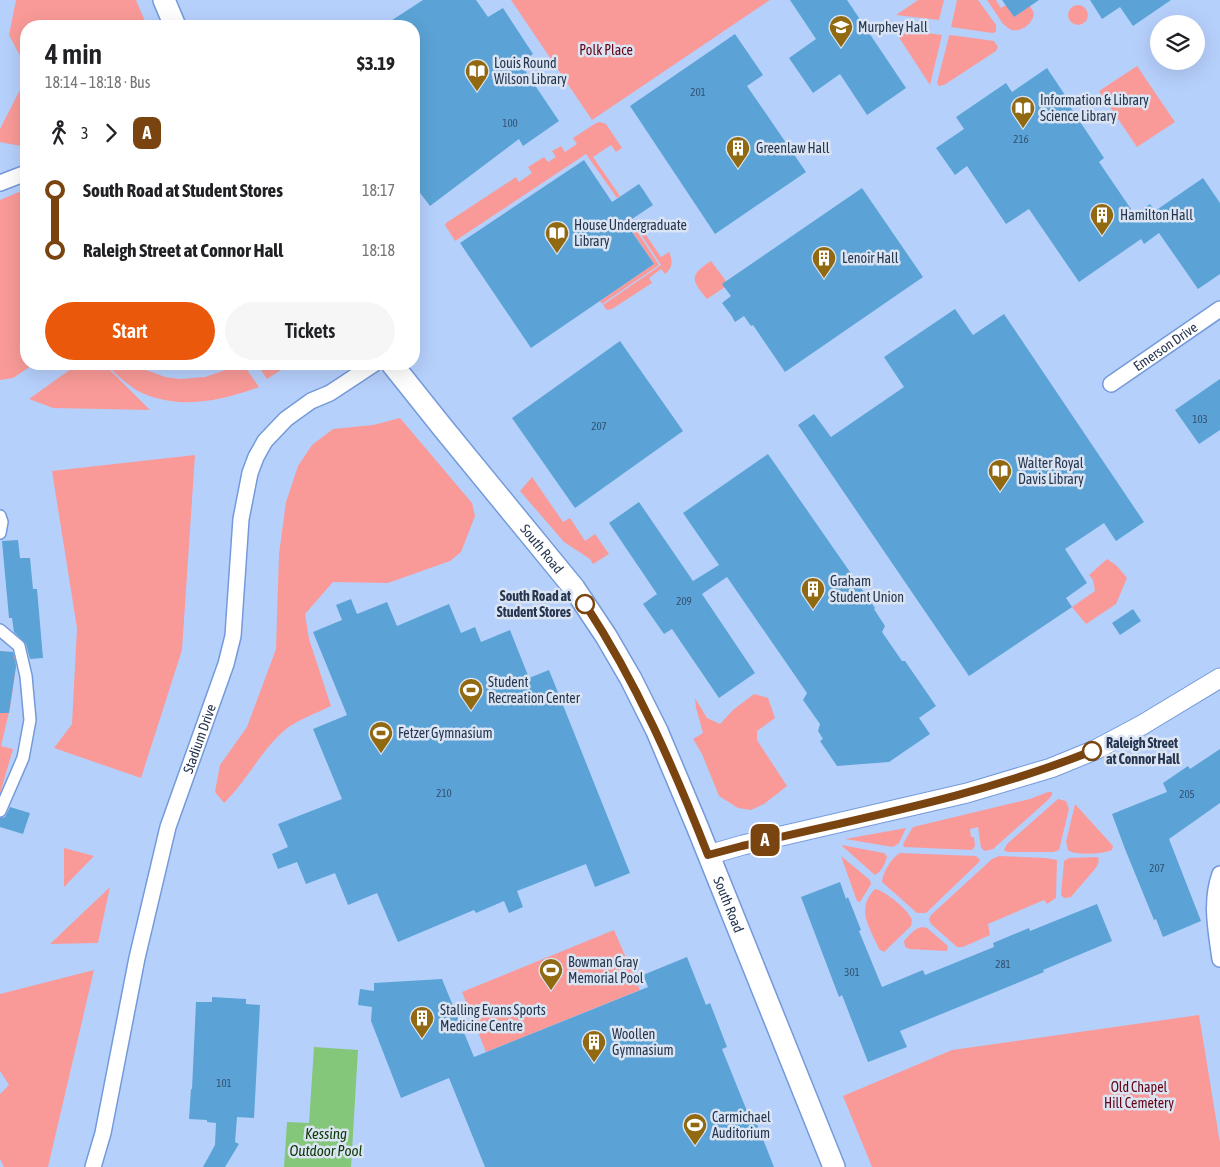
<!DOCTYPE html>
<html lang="en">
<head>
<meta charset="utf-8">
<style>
  body { margin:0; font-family:"Asap Condensed",sans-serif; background:#f6f6f6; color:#202124; height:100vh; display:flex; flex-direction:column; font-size:19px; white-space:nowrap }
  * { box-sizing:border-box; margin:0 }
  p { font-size:16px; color:#757577 }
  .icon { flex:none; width:28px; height:28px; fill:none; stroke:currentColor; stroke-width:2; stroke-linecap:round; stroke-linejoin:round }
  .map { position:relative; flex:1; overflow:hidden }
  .drawer { position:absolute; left:20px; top:20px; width:400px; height:350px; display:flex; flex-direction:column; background:#fff; border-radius:20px; box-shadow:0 5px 20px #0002 }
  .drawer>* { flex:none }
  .badge { padding:0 10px; border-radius:8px; font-size:18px; line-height:32px }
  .buttons { position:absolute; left:1150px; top:15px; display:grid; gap:10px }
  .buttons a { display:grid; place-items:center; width:55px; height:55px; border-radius:50%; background:#fff; box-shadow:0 5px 20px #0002; font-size:25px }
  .map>.badge { position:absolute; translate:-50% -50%; box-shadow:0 0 0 2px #fff }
  .legs { display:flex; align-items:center; gap:8px; height:55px; padding:0 25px; font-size:16px }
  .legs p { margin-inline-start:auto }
  .overview { display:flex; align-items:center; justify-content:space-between; height:85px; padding:0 25px }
  h1 { font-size:28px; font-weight:600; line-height:38px }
  .cta { display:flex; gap:10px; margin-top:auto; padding:10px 25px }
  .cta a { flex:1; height:58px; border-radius:30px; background:#ea580c; color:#fff; font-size:20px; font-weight:600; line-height:58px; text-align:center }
  .cta a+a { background:#f6f6f6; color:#202124 }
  ul { padding:0 25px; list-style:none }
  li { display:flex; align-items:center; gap:18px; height:60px; font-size:19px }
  li i { display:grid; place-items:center; width:8px; height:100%; margin:0 6px; background:currentColor }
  li i::after { content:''; width:12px; height:12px; margin:-6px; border:4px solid; border-radius:50%; background:#fff }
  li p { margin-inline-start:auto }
  li:first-child i { background:linear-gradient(#0000 50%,currentColor 0) }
  li:last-child i { background:linear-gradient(currentColor 50%,#0000 0) }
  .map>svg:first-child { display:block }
</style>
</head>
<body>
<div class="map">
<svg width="1220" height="1167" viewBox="0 0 1220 1167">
  <rect width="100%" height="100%" fill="#c7d7f2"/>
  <path fill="#b6d0fc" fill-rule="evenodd" d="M0 0H1220V1167H0ZM1159 24H1196V61H1159ZM26 26H414V364H26Z"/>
  <g fill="#f99a98">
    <path d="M16 0H136L147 26H26V67L9 35Z"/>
    <path d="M511 0H770L592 120Z"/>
    <path d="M918 0H944L939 20 896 15Z"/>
    <path d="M957 0H978L996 25V32L992 33 951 27Z"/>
    <path d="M987 0H996L1001 8 1006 5 1014 17 1030 6 1034 13C1033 24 1022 32 1011 30L1003 24Z"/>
    <circle cx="1078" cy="15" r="10"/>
    <path d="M903 30 942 35 930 85 898 36 899 32Z"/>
    <path d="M951 35 994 41 998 47 996 51 944 85 939 86 937 83 949 36Z"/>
    <path d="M1137 66 1175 122 1137 147 1099 91Z"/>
    <path d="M26 78V147L0 142V129Z"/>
    <path d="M600 122 606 124 622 148 616 152 611 145 593 157 620 196 617 198 586 154 455 241 445 225 446 223 516 177 519 182 532 173 528 167 544 157 548 162 556 157 552 151 561 146 565 152 577 144 573 138 596 123Z"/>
    <path d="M26 189V364H34L13 378 0 380V200Z"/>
    <path d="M635 219 661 257 669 252C673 261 673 267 665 274L661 269 649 278 652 283 612 309 607 310 603 305 661 265 632 221Z"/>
    <path d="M633 225 659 265 602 304 600 301 654 264 630 228Z"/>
    <path d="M711 261 726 281 725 287 707 299C690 279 690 275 711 261Z"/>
    <path d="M78 364H104L150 410 53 408 29 399Z"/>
    <path d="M106 364H130L165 377 180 379 205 377 243 364 259 387C222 401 181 410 142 393 129 387 116 374 106 364Z"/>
    <path d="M257 364H290L267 379Z"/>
    <path d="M400 418 472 503 475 516 461 552 450 561 388 583 333 582 305 614 309 639 331 706C317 713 299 719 286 729 261 750 247 781 224 803L215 792 220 765 247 727 276 649 279 554 286 502 298 466 312 445 333 429 373 425Z"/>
    <path d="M195 455 182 650 141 778 54 748 72 724 77 628 52 471Z"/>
    <path d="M532 477 563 522 570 518 585 541 595 534 609 554 593 564 590 559 564 542 520 491Z"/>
    <path d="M1107 559 1117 566 1127 578 1116 604 1086 624 1072 607 1095 591 1093 580 1089 575Z"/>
    <path d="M0 651 18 653 10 708 1 746 13 749 0 794Z"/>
    <path d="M754 694 768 698 775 718 757 731V740L787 786 764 804 751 810 738 808 719 796 702 754 693 739 703 733 696 708 695 698 707 718 720 724 733 710Z"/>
    <path d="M1048 792H1052V795L1048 800 993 849 985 851 981 848 978 827 970 829 971 837H974L975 846 972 850 904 847 903 844 913 827 1030 799Z"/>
    <path d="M1058 799 1066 801 1069 809 1059 850 1053 852H1007L1004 850 1007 844Z"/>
    <path d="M1075 804 1113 846 1112 850C1103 854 1076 856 1068 850L1066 842Z"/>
    <path d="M906 828 899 843 893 847 845 839Z"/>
    <path d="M841 845 884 853 887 856C886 863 881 872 875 875Z"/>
    <path d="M64 848 94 856 64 887Z"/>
    <path d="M900 853 976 856 980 860 978 863 926 913H917L882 882C882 874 892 857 900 853Z"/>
    <path d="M841 856 870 880 871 884 860 902 857 901Z"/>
    <path d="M999 856 1046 858 1057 860 1056 898 1047 904 1044 900 988 924 990 935 963 947H957L931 924 929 919 931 915 992 859Z"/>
    <path d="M1096 857 1099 858 1098 864 1095 869 1071 897 1064 898 1061 895 1064 861 1069 858Z"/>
    <path d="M110 887 98 943 50 944Z"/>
    <path d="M875 889C884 890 910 911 912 920L911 926 884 952 879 949C870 928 855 909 875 889Z"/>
    <path d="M922 927 927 928 948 946 947 951 909 949 905 947 904 941C909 935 915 928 922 927Z"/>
    <path d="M614 930 640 990 486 1052 462 992Z"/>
    <path d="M94 970 48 1167H4L0 1159V1094L9 1085 0 1071V994Z"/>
    <path d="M1199 1015 1220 1143V1167H872L843 1096 952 1050Z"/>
  </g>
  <path fill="#85c77a" d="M314 1047 358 1050 351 1167H284L287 1122 309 1123Z"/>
  <g fill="#5ba3d6">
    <path d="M423 0H476L488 17 503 8 533 54 520 63 559 121 523 146 519 139 430 206 414 185V26H383Z"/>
    <path d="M790 0H847L906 88 867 115 840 74 813 93 789 58 816 39Z"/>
    <path d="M1002 0H1039L1014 17Z"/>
    <path d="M1090 0H1171L1133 26 1120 7 1102 19Z"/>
    <path d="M735 34 763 75 747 86 806 172 715 234 630 106Z"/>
    <path d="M1047 68 1071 104 1069 105 1104 158 1099 162 1135 215 1150 204 1155 211 1203 178 1220 203V274L1198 289 1159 233 1144 244 1141 239 1079 282 1029 209 1006 224 967 166 955 175 936 148 964 129 956 117 1006 83 1012 92Z"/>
    <path d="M584 160 612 202 639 184 644 191 653 205 626 223 654 264 531 348 460 243Z"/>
    <path d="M862 188 923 277 785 372 753 325 751 326 744 316 735 322 731 315 722 303 731 296 722 284Z"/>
    <path d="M955 309 973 335 1004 314 1144 522 1116 541 1104 523 1065 549 1087 583 1066 598 1072 607 969 676 798 425 814 414 831 437 904 387 884 357Z"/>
    <path d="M620 341 683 431 575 508 512 418Z"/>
    <path d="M1220 379V430L1199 444 1175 410Z"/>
    <path d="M768 454 875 608 874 609 885 626 882 632 902 661H905L936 706 919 718 930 734 889 762 837 766 820 741 823 739 818 731 820 724 803 700 807 693 727 577 702 594 755 673 719 698 672 629 664 634 643 604 657 594 609 523 639 502 693 581 719 565 683 513Z"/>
    <path d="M18 540 20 558H30L33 589H37L43 658 30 659 26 644 14 632 12 618H9L2 541Z"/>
    <path d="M351 599 357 614 387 602 397 626 449 604 461 633 475 627 481 642 510 630 529 678 549 670 630 873 595 887 586 864 517 891 523 907 509 913 504 901 476 913 474 910 398 942 377 893 348 905 335 873 306 884 297 862 278 869 272 854 288 847 278 824 342 799 313 729 347 715 313 632 342 620 336 605Z"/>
    <path d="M1133 609 1141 621 1120 635 1112 623Z"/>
    <path d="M0 651 13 652 16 666 9 713H0Z"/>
    <path d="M1220 749V803L1169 839 1201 921 1163 937 1156 919 1154 920 1125 849 1112 814 1167 792 1163 783 1188 766 1190 769Z"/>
    <path d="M10 807 30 813 23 834 0 827V818L5 817Z"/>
    <path d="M840 882 846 899 848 897 861 930 859 931 882 987 923 970 925 975 994 947 993 943 1029 928 1030 931 1097 904 1112 941 1043 970 1044 972 900 1031 907 1047 868 1062 842 995 839 997 801 897Z"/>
    <path d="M687 957 706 1005 710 1003 727 1047 722 1049 751 1121 755 1119 774 1167H485L449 1078 401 1098 371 1021 372 1007 358 1005 360 989 374 991V983L442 979 474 1057 648 987 643 975Z"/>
    <path d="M212 997 246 999V1004L260 1005 254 1118 237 1117 235 1142 239 1144 225 1167H203L215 1145 216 1123 207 1122V1120L189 1119 191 1089H192L196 1002H212Z"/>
  </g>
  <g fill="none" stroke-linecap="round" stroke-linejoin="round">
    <g stroke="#749ada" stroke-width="14">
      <g id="pedestrian">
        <path d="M0 516 2 522 0 533"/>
        <path d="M0 630 19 646 26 676 30 720 23 758 0 811"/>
      </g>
    </g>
    <g stroke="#749ada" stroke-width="18">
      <g id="minor">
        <path d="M0 183 26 173"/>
        <path id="s1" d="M1111 384 1220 309"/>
        <path d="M1220 874C1210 902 1216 930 1220 959"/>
        <path id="s2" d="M93 1167 103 1133 137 958 168 827 226 664 233 636 241 519 250 473 256 457 265 441 286 419 311 401 330 393 374 364"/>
      </g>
    </g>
    <g stroke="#749ada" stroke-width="21">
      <path id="tertiary" d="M708 855 743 845 967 793 1051 768 1095 750 1142 725 1220 678"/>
    </g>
    <g stroke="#749ada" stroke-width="24">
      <g id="secondary">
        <path d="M164 0 175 26"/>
        <path id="s3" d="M392 364 443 428 574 588 606 636 631 679 657 731 697 826 834 1167"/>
      </g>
    </g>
    <use href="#pedestrian" stroke="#fff" stroke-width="11"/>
    <use href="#minor" stroke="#fff" stroke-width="15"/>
    <use href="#tertiary" stroke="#fff" stroke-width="19"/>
    <use href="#secondary" stroke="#fff" stroke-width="21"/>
  </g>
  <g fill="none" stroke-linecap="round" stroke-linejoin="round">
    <g stroke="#fff" stroke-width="11">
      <path id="line-1" d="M585 604C637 683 674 768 708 855L742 846C860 818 980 796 1092 751"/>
    </g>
    <use href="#line-1" stroke="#794410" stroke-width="8"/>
  </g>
  <defs>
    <g id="university-pin" transform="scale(1.25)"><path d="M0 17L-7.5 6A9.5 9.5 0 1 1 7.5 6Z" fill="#916911" stroke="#dbe4f2"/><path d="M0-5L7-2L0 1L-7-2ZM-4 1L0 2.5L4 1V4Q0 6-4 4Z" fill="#fff"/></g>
    <g id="library-pin" transform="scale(1.25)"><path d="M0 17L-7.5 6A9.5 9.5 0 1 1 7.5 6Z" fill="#916911" stroke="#dbe4f2"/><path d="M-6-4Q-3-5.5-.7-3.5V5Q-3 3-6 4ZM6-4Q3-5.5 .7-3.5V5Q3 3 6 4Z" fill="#fff"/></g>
    <g id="building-pin" transform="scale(1.25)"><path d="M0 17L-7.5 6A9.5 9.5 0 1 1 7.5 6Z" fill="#916911" stroke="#dbe4f2"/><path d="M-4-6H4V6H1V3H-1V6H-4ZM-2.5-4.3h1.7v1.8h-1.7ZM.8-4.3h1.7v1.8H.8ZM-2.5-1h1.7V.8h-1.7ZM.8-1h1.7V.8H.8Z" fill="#fff"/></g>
    <g id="stadium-pin" transform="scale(1.25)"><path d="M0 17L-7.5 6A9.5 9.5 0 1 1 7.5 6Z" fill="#916911" stroke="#dbe4f2"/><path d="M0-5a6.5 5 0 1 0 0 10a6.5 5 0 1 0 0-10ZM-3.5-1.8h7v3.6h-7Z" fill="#fff"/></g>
  </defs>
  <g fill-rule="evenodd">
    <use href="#university-pin" x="841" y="27"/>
    <use href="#library-pin" x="477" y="71"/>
    <use href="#library-pin" x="1023" y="108"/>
    <use href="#building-pin" x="738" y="148"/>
    <use href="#building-pin" x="1102" y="215"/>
    <use href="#library-pin" x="557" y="233"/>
    <use href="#building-pin" x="824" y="258"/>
    <use href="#library-pin" x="1000" y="471"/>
    <use href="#building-pin" x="813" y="589"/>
    <use href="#stadium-pin" x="471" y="690"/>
    <use href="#stadium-pin" x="381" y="733"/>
    <use href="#stadium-pin" x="551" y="970"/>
    <use href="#building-pin" x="422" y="1018"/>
    <use href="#building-pin" x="594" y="1042"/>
    <use href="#stadium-pin" x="695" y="1125"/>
  </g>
  <g fill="#fff" stroke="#794410" stroke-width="2.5">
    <circle cx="585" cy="604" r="9"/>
    <circle cx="1092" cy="751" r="9"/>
  </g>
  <g text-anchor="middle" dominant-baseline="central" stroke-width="5" stroke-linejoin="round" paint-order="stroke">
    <g font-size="11" fill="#335172">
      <text x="698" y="92">201</text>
      <text x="510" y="123">100</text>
      <text x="1021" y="139">216</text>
      <text x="1200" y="419">103</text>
      <text x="599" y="426">207</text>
      <text x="684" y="601">209</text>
      <text x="444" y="793">210</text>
      <text x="1187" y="794">205</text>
      <text x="1157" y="868">207</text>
      <text x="1003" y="964">281</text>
      <text x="852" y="972">301</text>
      <text x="224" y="1083">101</text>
    </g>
    <g font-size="14" fill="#263650" stroke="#dbe4f2" text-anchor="start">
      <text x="858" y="27">Murphey Hall</text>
      <text x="494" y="63">Louis Round<tspan x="494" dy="16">Wilson Library</tspan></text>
      <text x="1040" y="100">Information &amp; Library<tspan x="1040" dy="16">Science Library</tspan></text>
      <text x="756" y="148">Greenlaw Hall</text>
      <text x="1120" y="215">Hamilton Hall</text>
      <text x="574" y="225">House Undergraduate<tspan x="574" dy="16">Library</tspan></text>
      <text x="842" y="258">Lenoir Hall</text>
      <text x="1018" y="463">Walter Royal<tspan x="1018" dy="16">Davis Library</tspan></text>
      <text x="830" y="581">Graham<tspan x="830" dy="16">Student Union</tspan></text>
      <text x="488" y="682">Student<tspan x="488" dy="16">Recreation Center</tspan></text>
      <text x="398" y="733">Fetzer Gymnasium</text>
      <text x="568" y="962">Bowman Gray<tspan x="568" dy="16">Memorial Pool</tspan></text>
      <text x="440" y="1010">Stalling Evans Sports<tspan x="440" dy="16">Medicine Centre</tspan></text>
      <text x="612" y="1034">Woollen<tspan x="612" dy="16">Gymnasium</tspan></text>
      <text x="712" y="1117">Carmichael<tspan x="712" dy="16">Auditorium</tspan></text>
    </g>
    <g font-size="14" fill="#630414" stroke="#dbe4f2">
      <text x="606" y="50">Polk Place</text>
      <text x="1139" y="1087">Old Chapel<tspan x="1139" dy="16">Hill Cemetery</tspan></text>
    </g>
    <g font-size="14" fill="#263650" stroke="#dbe4f2">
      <text stroke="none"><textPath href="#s1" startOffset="66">Emerson Drive</textPath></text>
      <text stroke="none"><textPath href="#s3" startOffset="238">South Road</textPath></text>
      <text stroke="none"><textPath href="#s2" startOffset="442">Stadium Drive</textPath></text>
      <text stroke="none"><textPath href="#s3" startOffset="642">South Road</textPath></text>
    </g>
    <g font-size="14" font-weight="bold" fill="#263650" stroke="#dbe4f2" text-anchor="end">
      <text x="571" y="596">South Road at<tspan x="571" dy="16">Student Stores</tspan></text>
      <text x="1106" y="743" text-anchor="start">Raleigh Street<tspan x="1106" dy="16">at Connor Hall</tspan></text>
    </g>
    <g font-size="15" font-style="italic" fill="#0b3803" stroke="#dbe4f2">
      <text x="326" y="1133">Kessing<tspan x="326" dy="17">Outdoor Pool</tspan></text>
    </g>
  </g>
</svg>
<div class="buttons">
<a><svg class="icon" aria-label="layers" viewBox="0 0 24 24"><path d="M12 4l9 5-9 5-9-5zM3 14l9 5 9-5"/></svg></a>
</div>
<b class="badge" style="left:765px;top:840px;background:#794410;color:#fff">A</b>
<section class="drawer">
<div class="overview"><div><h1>4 min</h1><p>18:14 – 18:18 · Bus</p></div><b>$3.19</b></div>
<div class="legs"><svg class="icon" aria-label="walk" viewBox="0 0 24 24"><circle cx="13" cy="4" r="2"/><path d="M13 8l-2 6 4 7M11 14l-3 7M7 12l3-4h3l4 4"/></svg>3<svg class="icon" aria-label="forward" viewBox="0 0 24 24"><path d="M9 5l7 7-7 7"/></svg><b class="badge" style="background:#794410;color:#fff">A</b></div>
<ul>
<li><i style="color:#794410"></i><b>South Road at Student Stores</b><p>18:17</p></li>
<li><i style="color:#794410"></i><b>Raleigh Street at Connor Hall</b><p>18:18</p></li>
</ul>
<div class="cta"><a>Start</a><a>Tickets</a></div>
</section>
</div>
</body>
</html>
